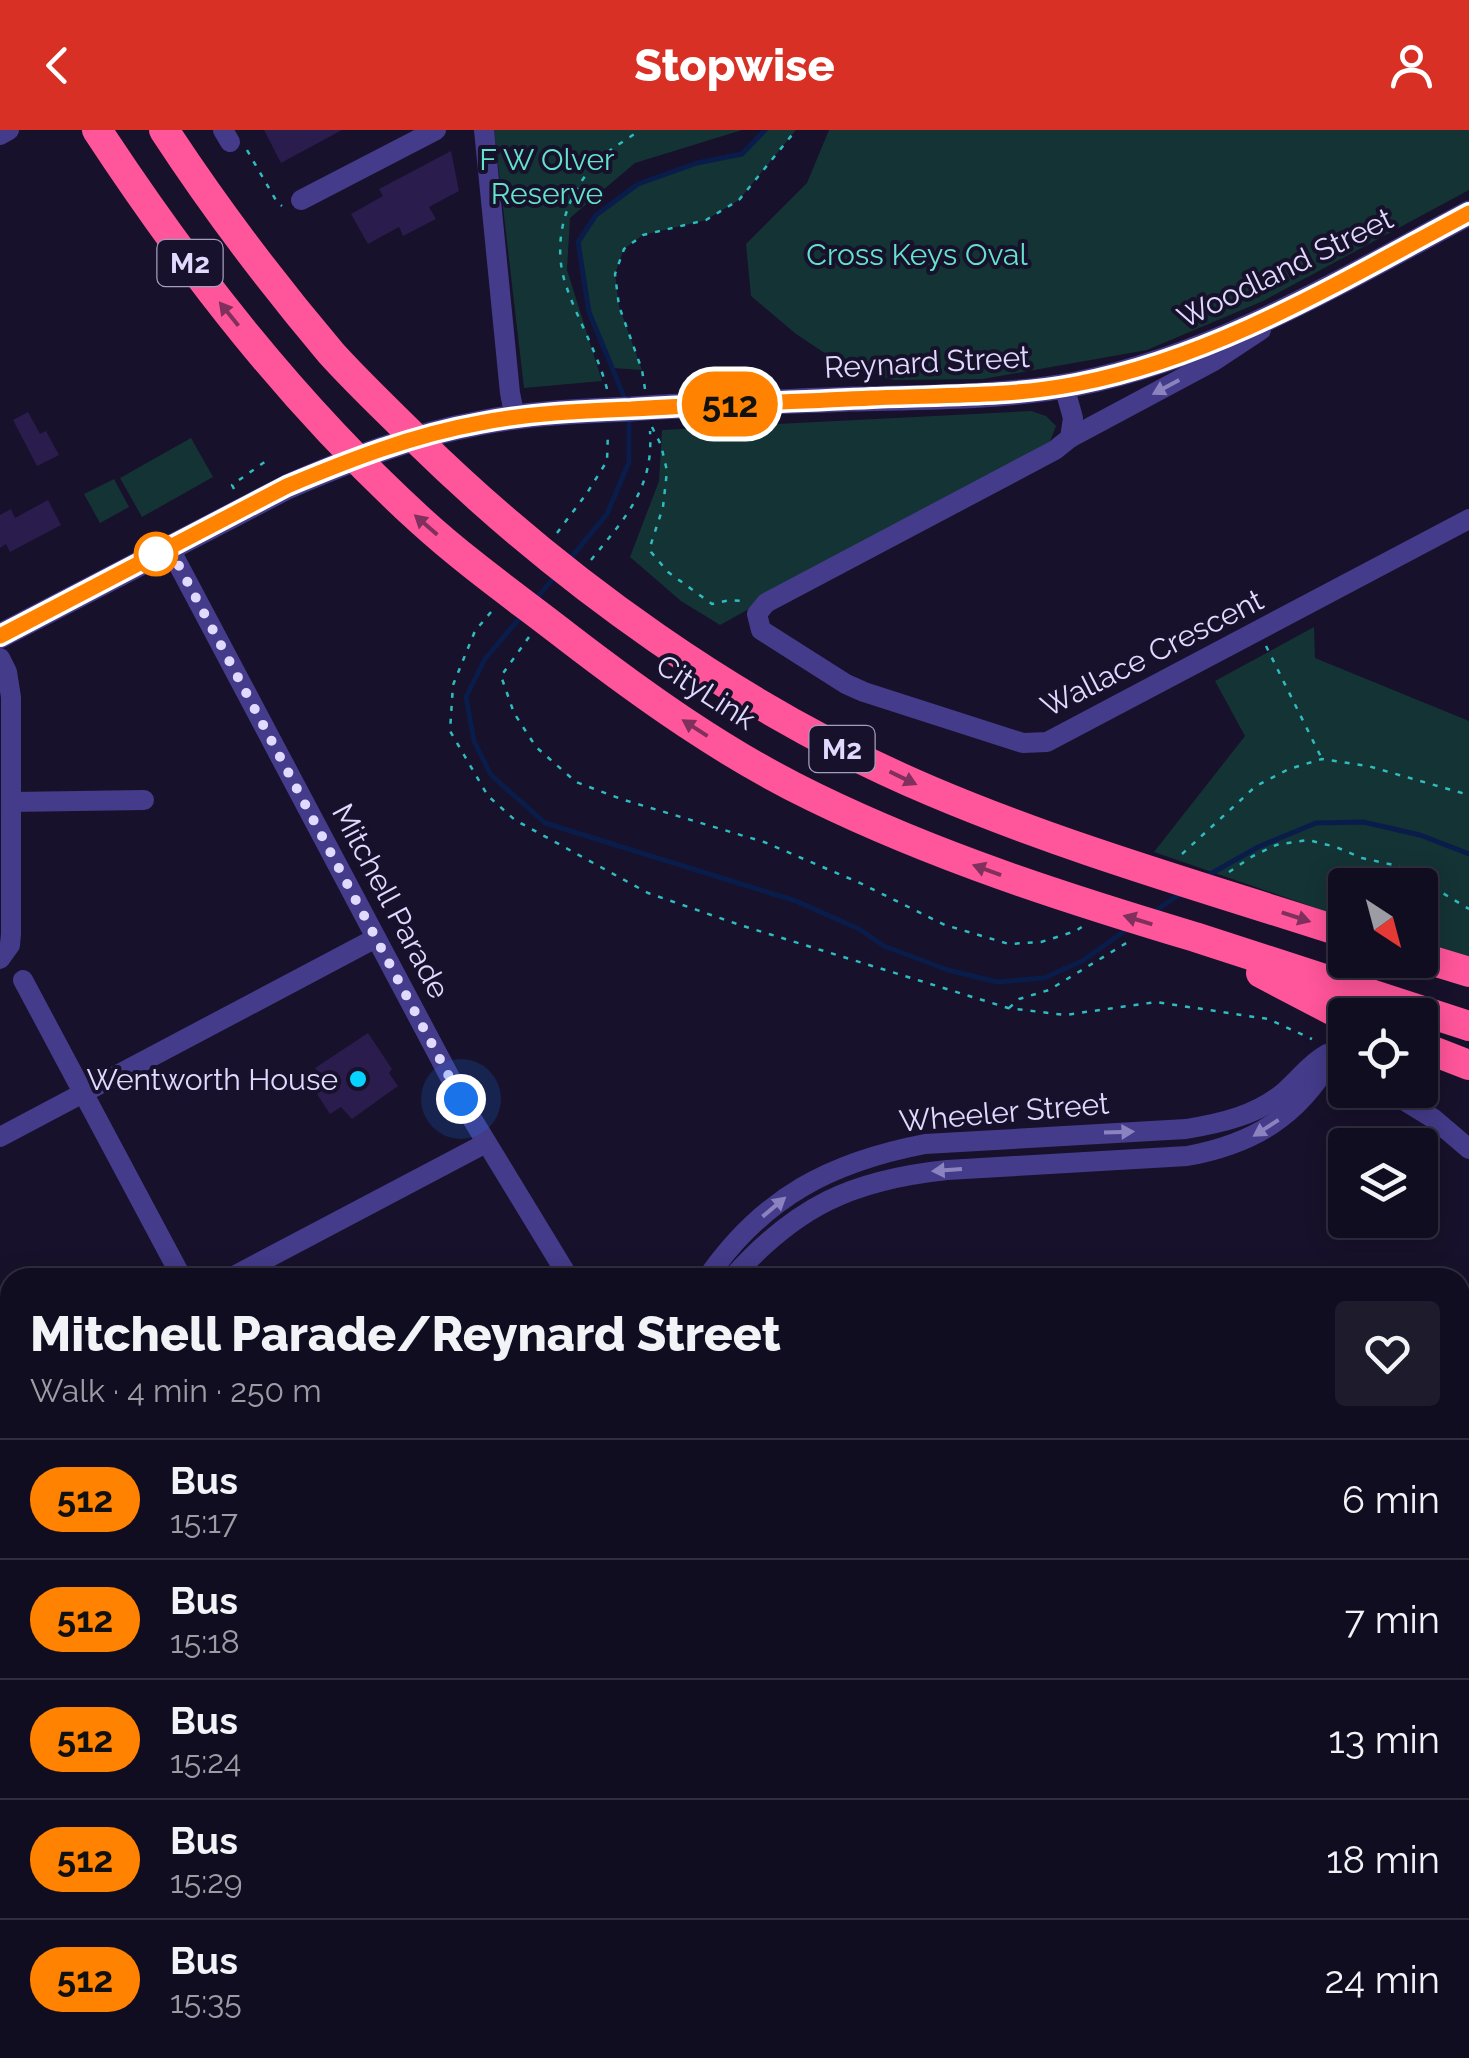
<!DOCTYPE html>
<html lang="en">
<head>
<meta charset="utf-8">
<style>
  body { margin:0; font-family:Raleway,sans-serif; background:#1e1b2d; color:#f1f3f6; height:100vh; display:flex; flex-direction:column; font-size:38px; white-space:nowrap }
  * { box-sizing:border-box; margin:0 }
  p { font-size:32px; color:#9c9ca5 }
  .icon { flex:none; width:55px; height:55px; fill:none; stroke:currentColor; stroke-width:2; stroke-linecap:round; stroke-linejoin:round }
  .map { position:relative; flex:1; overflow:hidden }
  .panel { position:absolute; left:0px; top:1138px; width:1470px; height:792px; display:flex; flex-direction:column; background:#110d20; border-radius:30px 30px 0 0; box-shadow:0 5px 25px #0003,0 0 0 2px #302d3e }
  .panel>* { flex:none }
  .badge { padding:0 20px; border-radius:32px; font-size:35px; line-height:65px }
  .needle { width:65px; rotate:144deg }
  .tools { position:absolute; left:1328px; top:738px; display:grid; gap:20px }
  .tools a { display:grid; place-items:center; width:110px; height:110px; border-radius:10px; background:#110d20; box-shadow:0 5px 25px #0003,0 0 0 2px #302d3e; font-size:50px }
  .you { position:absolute; width:50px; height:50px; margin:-25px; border:8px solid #fff; border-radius:50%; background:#1a73e8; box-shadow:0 0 0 15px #1a73e833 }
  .map>.badge { position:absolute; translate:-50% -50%; box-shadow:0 0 0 5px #fff }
  .round { display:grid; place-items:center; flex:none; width:105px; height:105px; border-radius:10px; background:#1e1b2d }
  .summary { display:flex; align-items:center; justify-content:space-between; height:170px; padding:0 30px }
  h1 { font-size:48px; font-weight:800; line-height:75px }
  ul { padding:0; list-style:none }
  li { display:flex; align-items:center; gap:30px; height:120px; padding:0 30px; border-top:2px solid #302d3e }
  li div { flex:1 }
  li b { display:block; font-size:38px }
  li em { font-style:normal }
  li .badge { min-width:110px; font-weight:700; text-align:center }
  header { display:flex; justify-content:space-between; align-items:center; height:130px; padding:0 30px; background:#d93025; color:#fff; font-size:45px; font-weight:800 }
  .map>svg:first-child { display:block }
</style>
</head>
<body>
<header><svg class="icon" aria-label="back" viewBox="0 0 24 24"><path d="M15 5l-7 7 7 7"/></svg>Stopwise<svg class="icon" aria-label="person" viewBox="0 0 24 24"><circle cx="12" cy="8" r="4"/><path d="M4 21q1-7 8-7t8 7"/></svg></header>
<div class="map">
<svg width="1469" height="1928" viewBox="0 0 1469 1928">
  <rect width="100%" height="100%" fill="#17112b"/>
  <g fill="#143335">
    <path d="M494 0H742L635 33 570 88 567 140 602 251 524 258Z"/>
    <path d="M765 0H796L739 70 706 90 643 105 624 119 615 144 619 176 642 240 613 238 589 182 578 112 596 85 638 54 697 33 742 24Z"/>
    <path d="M829 0H1469V60L1263 171 1147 220 983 249 893 250 835 230 796 204 751 166 746 114 807 53Z"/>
    <path d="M1031 281 1046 286 1056 296 1049 314 720 495 681 471 630 427 659 351 662 300Z"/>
    <path d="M191 308 213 347 142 387 120 348Z"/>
    <path d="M114 349 129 377 100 393 84 364Z"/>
    <path d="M1314 497 1315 528 1469 591V831L1420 814V755H1345V788L1154 722 1245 606 1215 551Z"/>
    <path d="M1460 1655 1469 1664V1925L1464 1928H1189L1185 1920H1460Z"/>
  </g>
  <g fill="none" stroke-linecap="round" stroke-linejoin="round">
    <g stroke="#0a1d4a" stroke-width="5">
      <path d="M625 269 589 182 578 112 596 85 638 54 697 33 742 24 765 0"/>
      <path d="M569 430 607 384 629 332V289"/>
      <path d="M537 468 555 446"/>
      <path d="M523 484 485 529 466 567 474 611 491 645 545 693 796 771 859 799 884 816 948 840 997 852 1044 848 1082 831 1129 798"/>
      <path d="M1205 747 1258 717 1316 693 1363 692 1420 705 1469 724"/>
      <path d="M1155 781 1183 762"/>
    </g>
  </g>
  <g fill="#2a1c4c">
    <path d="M264 0H342L281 33Z"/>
    <path d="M451 21 459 61 429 77 436 89 403 106 399 97 368 114 351 84 383 66 379 59Z"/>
    <path d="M28 282 40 304 46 301 59 325 37 336 13 290Z"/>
    <path d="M48 370 61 395 10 422 6 414 0 418V385L11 379 15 388Z"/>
    <path d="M368 903 392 939 389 943 398 956 352 989 341 977 330 984 317 964 327 955 315 938Z"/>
  </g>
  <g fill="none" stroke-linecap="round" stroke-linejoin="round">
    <g stroke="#2fbcbe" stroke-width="2.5" stroke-dasharray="5 8" stroke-linecap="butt">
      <path d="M247 20 277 72 282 76"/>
      <path d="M607 259C597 220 575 186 564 149 552 105 569 58 602 27 613 17 628 9 640 0"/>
      <path d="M645 259 642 240 619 176 615 144 624 119 643 105 706 90 739 70 796 0"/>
      <path d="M652 297 661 315 667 341 663 377 650 417 651 422 668 442 712 474 730 470 742 471"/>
      <path d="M234 359 232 355 266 331"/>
      <path d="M557 403 587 363 607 331 608 302"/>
      <path d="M591 430C624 389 654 359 650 301"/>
      <path d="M491 482 475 501 453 555 450 601 488 666 515 690 648 763 740 795 1008 878 1065 885 1156 872 1268 889 1312 909"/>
      <path d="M529 507 501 546 514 583 536 617 576 652 621 669 764 712 860 753 945 795 1009 814 1041 812 1076 801 1083 796"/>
      <path d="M1266 516 1322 629"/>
      <path d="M1182 724 1256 656 1289 639 1322 629 1368 636 1469 665"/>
      <path d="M1229 742 1253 726 1276 715 1308 710 1336 717 1362 728 1398 736 1469 779"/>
      <path d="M1009 878 1019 869 1049 860 1128 812"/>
      <path d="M1460 1865 1469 1880"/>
      <path d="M1378 1920 1383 1928"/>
    </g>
    <path stroke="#443b8a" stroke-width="10" d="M1213 1920 1225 1928"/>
    <g stroke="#443b8a" stroke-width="20">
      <path d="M223 0 230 12"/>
      <path d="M484 0 510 263 515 288"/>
      <path d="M0 5 9 0"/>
      <path d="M301 70 436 0"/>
      <path d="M1064 256 1073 288 1070 308 1055 320 766 473 757 484 761 500 846 554 864 562 1023 613 1047 612 1469 389"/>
      <path d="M1070 308 1214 231 1261 200"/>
      <path d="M169 417 471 987 569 1148"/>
      <path d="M0 528 7 542 11 567V804L10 815 0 829"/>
      <path d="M11 672 144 670"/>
      <path d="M23 850 182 1148"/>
      <path d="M1387 960 1434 989 1469 1019"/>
      <path d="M0 1007 376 808"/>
      <path d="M230 1148 486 1013"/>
      <path d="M707 1148C763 1067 831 1032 925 1014L1186 999C1222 993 1257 985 1284 962 1299 949 1309 934 1327 924L1345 934"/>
      <path d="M732 1148C796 1076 852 1050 947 1040L1187 1026C1253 1014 1298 987 1332 928"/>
      <path d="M0 1270 10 1265"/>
      <path d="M1460 1282 1469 1284"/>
      <path d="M0 1533 10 1527"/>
      <path d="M1460 1637 1469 1643"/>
      <path d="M0 1795 10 1789"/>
      <path d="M592 1920 596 1928"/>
      <path d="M1170 1920 1174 1928"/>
      <path d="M244 1928 259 1920"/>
      <path d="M739 1928 754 1920"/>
    </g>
    <g stroke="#443b8a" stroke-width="25">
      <path d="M0 506 287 357C349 330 413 305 480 293 530 283 580 281 631 279 704 274 777 272 850 269 924 267 1002 268 1076 254 1217 226 1343 150 1469 83"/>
      <path d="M0 1906 12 1928"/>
    </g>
    <g stroke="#ff559a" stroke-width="30">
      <path d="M97 0C191 143 294 275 420 390 466 432 517 468 566 506 644 566 725 624 814 667 937 727 1065 768 1195 807 1287 836 1378 866 1469 896"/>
      <path d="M164 0C215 78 271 152 331 223 358 253 388 281 416 309 562 452 742 581 931 661 1065 718 1206 758 1345 803"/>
      <path d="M1420 827 1469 842"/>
      <path d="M1261 843 1345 887"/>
      <path d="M1420 916 1469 935"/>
    </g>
  </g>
  <defs><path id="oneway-solid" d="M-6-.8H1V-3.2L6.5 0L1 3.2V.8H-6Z" transform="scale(2.5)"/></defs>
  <g fill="#7f305d">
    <use href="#oneway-solid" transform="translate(229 184) rotate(-129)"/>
    <use href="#oneway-solid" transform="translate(426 395) rotate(-139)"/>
    <use href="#oneway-solid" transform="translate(695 598) rotate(-147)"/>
    <use href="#oneway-solid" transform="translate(903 648) rotate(26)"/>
    <use href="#oneway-solid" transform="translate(987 740) rotate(-160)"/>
    <use href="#oneway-solid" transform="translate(1296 787) rotate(18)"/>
    <use href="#oneway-solid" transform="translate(1138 790) rotate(-163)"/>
  </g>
  <g fill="#8b83bf">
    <use href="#oneway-solid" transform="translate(1166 257) rotate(152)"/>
    <use href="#oneway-solid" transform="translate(1266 998) rotate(147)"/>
    <use href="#oneway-solid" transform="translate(1119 1002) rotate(-2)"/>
    <use href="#oneway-solid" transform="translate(947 1040) rotate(176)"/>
    <use href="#oneway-solid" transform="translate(774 1077) rotate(-40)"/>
  </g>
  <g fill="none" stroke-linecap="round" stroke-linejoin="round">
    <g stroke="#fff" stroke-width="22">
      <path id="line" d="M0 506 287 356C349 330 413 305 480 293 530 283 580 281 631 279 711 274 792 272 872 268 940 265 1009 267 1076 254 1217 227 1343 150 1469 83"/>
    </g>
    <use href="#line" stroke="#ff8200" stroke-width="15"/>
    <path stroke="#e1daff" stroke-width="10" stroke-dasharray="0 18" d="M156 424 169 417 461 969"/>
  </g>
  <circle fill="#fff" stroke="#ff8200" stroke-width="5" cx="156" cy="424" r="20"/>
  <circle fill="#06d3ff" stroke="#17112b" stroke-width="4" cx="358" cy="949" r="10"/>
  <g text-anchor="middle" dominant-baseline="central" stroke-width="8" stroke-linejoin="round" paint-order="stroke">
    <g fill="#17112b" stroke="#a49ebf" stroke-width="2.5">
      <rect x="157.5" y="110" width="65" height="46" rx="8"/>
      <rect x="809.5" y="596" width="65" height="46" rx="8"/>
    </g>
    <g font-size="28" font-weight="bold" fill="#e1daff">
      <text x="190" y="133">M2</text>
      <text x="842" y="619">M2</text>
    </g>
    <g font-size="30" fill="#63e2cc" stroke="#17112b">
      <text x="547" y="29">F W Olver<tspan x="547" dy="34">Reserve</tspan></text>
      <text x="917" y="124">Cross Keys Oval</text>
    </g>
    <g font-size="30" fill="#e1daff" stroke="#17112b">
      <text transform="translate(1285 138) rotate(-26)">Woodland Street</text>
      <text transform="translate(927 232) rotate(-3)">Reynard Street</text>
      <text transform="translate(1152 523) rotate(-27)">Wallace Crescent</text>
      <text transform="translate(706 562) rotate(33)">CityLink</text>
      <text transform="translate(391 771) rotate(62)">Mitchell Parade</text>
      <text transform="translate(1004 982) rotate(-5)">Wheeler Street</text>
    </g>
    <g font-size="30" fill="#e1daff" stroke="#17112b" text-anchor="end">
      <text x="338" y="949">Wentworth House</text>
    </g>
  </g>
</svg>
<div class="tools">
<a><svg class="needle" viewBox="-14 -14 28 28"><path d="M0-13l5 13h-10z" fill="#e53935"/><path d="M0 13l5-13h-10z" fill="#9c9ca5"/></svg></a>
<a><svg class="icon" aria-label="locate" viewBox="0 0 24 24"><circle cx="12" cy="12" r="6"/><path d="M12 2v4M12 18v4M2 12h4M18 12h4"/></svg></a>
<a><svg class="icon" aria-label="layers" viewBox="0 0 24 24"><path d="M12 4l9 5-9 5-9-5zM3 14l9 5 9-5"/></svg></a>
</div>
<div class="you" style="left:461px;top:969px"></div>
<b class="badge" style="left:730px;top:274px;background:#ff8200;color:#111">512</b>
<section class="panel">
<div class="summary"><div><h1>Mitchell Parade/Reynard Street</h1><p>Walk · 4 min · 250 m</p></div><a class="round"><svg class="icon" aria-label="heart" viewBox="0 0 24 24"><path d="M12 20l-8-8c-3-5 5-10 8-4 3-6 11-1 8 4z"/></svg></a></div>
<ul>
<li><span class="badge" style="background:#ff8200;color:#111">512</span><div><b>Bus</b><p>15:17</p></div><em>6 min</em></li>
<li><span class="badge" style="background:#ff8200;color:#111">512</span><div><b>Bus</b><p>15:18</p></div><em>7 min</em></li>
<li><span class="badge" style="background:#ff8200;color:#111">512</span><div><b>Bus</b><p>15:24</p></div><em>13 min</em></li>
<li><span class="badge" style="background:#ff8200;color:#111">512</span><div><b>Bus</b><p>15:29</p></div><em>18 min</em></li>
<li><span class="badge" style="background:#ff8200;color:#111">512</span><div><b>Bus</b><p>15:35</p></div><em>24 min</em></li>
</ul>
</section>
</div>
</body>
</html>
